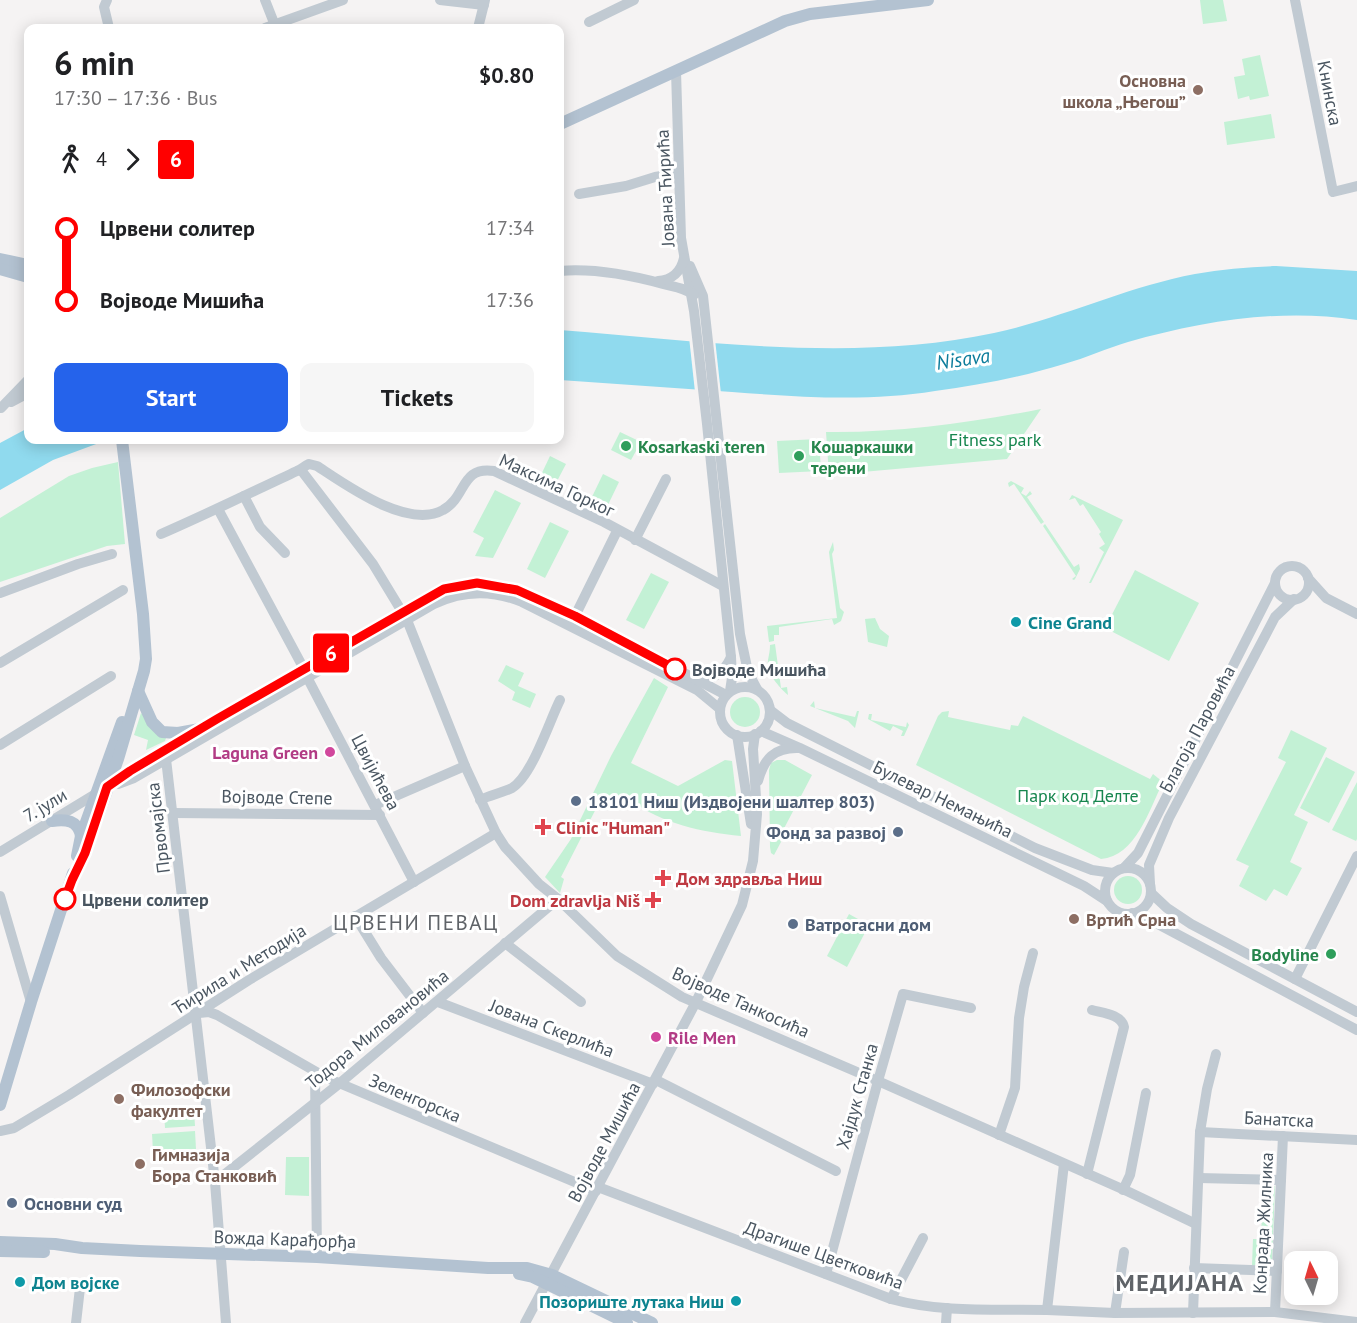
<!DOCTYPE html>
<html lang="en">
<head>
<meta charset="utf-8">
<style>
  body { margin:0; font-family:"PT Sans",sans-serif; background:#f6f6f6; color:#202124; height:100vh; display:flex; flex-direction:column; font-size:22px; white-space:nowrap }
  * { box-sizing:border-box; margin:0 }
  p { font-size:20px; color:#757577 }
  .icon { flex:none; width:33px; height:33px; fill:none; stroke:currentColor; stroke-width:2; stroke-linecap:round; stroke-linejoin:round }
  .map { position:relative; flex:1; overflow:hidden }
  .panel { position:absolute; left:24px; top:24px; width:540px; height:420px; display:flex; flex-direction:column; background:#fff; border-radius:12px; box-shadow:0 3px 15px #0003 }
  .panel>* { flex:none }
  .badge { padding:0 12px; border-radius:4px; font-size:21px; line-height:39px }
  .needle { width:39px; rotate:355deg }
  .tools { position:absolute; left:1284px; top:1251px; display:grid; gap:12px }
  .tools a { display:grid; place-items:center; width:54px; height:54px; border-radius:12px; background:#fff; box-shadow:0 3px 15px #0003; font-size:30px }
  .map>.badge { position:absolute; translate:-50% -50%; box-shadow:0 0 0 3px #fff }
  .legs { display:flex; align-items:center; gap:9px; height:66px; padding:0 30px; font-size:20px }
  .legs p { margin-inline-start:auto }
  .summary { display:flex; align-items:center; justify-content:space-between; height:102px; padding:0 30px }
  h1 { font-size:33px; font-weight:600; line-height:45px }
  .button { display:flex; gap:12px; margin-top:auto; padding:12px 30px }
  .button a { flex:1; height:69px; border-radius:12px; background:#2563eb; color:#fff; font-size:24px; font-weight:600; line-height:69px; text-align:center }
  .button a+a { background:#f6f6f6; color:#202124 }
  ul { padding:0 30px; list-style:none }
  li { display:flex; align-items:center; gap:21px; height:72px; font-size:22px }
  li i { display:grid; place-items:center; width:9px; height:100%; margin:0 8px; background:currentColor }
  li i::after { content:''; width:15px; height:15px; margin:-8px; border:4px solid; border-radius:50%; background:#fff }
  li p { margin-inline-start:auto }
  li:first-child i { background:linear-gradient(#0000 50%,currentColor 0) }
  li:last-child i { background:linear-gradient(currentColor 50%,#0000 0) }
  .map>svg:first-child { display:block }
</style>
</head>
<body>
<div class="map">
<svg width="1357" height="1323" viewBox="0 0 1357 1323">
  <rect width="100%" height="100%" fill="#f5f3f3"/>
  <g fill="#c3f1d5">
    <path d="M1200 0H1223L1227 21 1203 24Z"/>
    <path d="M1260 55 1269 96 1250 100 1249 96 1238 99 1234 77 1245 75 1242 59Z"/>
    <path d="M1271 114 1275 138 1227 145 1224 122Z"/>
    <path d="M1041 409 1007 459 829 475 826 432C899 433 969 423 1041 409Z"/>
    <path d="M620 432 641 442 631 460 611 450Z"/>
    <path d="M819 439 821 471 779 473 777 441Z"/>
    <path d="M550 456 566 464 555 485 540 477Z"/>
    <path d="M118 462 125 544 107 546 0 582V518L69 476 92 468Z"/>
    <path d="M603 474 619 482 606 509 590 501Z"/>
    <path d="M1011 481 1024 488 1021 493 1026 496 1030 491 1032 494 1027 497 1044 522 1041 524 1014 484 1009 487 1008 483Z"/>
    <path d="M495 490 521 503 493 558 475 556 484 538 473 532Z"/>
    <path d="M1072 495 1123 520 1091 583H1089L1104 552 1099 548 1105 544 1099 534 1101 532 1083 504 1080 506 1075 498 1069 500Z"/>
    <path d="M550 522 569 531 545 578 527 569Z"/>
    <path d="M1045 524 1074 567 1079 564 1080 569 1075 579 1074 580 1072 579 1076 576 1043 526Z"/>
    <path d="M833 542 834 550 832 554 840 608 844 612 841 621 834 625 832 619 779 627V635H774V641L769 642 767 626 837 618 829 552Z"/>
    <path d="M1135 570 1199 603 1169 661 1105 628Z"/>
    <path d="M651 573 669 582 644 629 626 620Z"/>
    <path d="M875 618 880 629 889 636 887 647 868 642 865 619Z"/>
    <path d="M775 644 781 688 787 687 788 695C779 687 766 673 768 660 769 654 770 651 770 645Z"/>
    <path d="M506 665 524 673 518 686 536 694 530 708 512 700 515 692 498 681Z"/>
    <path d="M654 678 668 687 631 763 678 786 725 760 732 761 741 836C701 832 663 824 630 800L621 807 602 797 561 877 564 879 560 893 545 877 571 839 611 756Z"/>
    <circle cx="745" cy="712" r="15"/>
    <path d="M814 701 815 708 855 717 857 711H859L855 728 848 721 810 706Z"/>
    <path d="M949 711 948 717 1010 730 1011 725 1018 726 1023 716 1150 779 1153 774 1163 782C1149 810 1136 856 1101 859L916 765 938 716 942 712Z"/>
    <path d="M141 713 166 738 165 741 146 750 148 740 134 735Z"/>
    <path d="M869 714H872L871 720 906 727 907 722 909 725 904 736H901L903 731 893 726 890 731 868 719Z"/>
    <path d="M1291 730 1327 748 1294 815 1308 822 1290 862 1302 868 1287 896 1274 889 1266 901 1239 886 1249 866 1236 860 1286 762 1278 758Z"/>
    <path d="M1326 757 1355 772 1329 823 1300 808Z"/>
    <path d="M777 760H785L812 775 779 838 781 842 774 855 771 853 770 847 769 770 771 763Z"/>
    <path d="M1357 782V839L1356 841 1332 830Z"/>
    <circle cx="1128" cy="890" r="14"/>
    <path d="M849 914 869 925 847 967 827 956Z"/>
    <path d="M194 1110 195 1126 165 1128 164 1112Z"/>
    <path d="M195 1131 196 1149 153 1151 152 1134Z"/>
    <path d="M286 1157H309V1196L285 1195Z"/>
    <path d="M1263 1185 1275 1186 1272 1265H1252L1253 1239H1261Z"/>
  </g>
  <g fill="#90daee">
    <path d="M1276 266 1357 271V320C1280 308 1203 321 1128 342 1107 348 1086 358 1064 364 1022 377 979 385 935 391 868 402 800 397 732 392 674 388 617 384 560 380V330C701 341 855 363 994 333 1063 318 1126 287 1195 274 1222 269 1249 267 1276 266Z"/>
    <path d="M28 428V440H107L53 460 0 490V443Z"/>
  </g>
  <path fill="#f5f3f3" d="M689 337 715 339 721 394 695 392Z"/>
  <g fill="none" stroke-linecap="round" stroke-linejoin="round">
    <g stroke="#c1cad2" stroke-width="10">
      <path d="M107 0 104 7 109 28"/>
      <path d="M265 0 276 28"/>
      <path d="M440 0 484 5"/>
      <path d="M1295 0 1333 192 1357 186"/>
      <path d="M589 22 634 0"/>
      <path d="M265 28 343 0"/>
      <path d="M478 28 485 0"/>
      <path d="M676 71 681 238 694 311 707 424 731 657 732 678 730 691"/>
      <path d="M579 194 626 186 655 177 679 173"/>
      <path d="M690 266 703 296 740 634 748 672 757 689"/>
      <path d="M560 271C595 268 630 275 663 284 675 287 685 288 694 295"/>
      <path d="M658 281C672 280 681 272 684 258"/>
      <path d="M11 402 28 393"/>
      <path d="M1 408 28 380"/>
      <path d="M301 470 373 564 407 620 465 766 496 833 505 847 539 884 558 899 617 956 682 997 878 1081 1129 1192 1196 1224"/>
      <path d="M244 496 260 527 285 553"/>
      <path d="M218 509 304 669"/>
      <path d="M161 534C207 514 252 492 297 471 302 469 304 466 309 464L317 466C346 485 408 530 443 510 467 497 460 466 494 471L604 522 723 586"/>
      <path d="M635 540 666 479"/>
      <circle cx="1292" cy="583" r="17"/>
      <path d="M1308 578 1326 598 1357 614"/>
      <path d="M0 593 78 564 112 554"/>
      <path d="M575 616 617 531"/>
      <path d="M0 663 123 590"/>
      <path d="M308 679 414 882"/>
      <path d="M699 681C716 678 724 672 731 657"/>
      <circle cx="745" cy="712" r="25"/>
      <path d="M770 710 787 723 1035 848 1092 870 1113 873"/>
      <path d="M761 731 800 748 1084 886 1107 901"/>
      <path d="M737 735 751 824"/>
      <path d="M0 745 111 676"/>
      <path d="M166 759 215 1182 226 1323"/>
      <path d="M758 781C764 759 774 747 799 748"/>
      <path d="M118 784 134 778 434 604C463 590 493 590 522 602L697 690 720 709"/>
      <path d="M480 800C490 795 502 793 512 788 532 776 549 722 560 700"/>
      <path d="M375 805 465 766"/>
      <path d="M173 813 380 815"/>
      <path d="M0 852 107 787 130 771 437 592 459 585 477 583 517 590 575 616 726 695"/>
      <path d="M1124 868 1138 853 1275 583"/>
      <circle cx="1128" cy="891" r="23"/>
      <path d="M1150 884 1149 865 1169 818 1275 617 1294 599"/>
      <path d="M1151 893 1167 908 1191 924 1357 1012"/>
      <path d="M0 896 31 1002"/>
      <path d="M1132 913 1156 923 1357 1030"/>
      <path d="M355 916 381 958 423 1013"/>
      <path d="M505 943 581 1002"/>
      <path d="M1295 979 1357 856"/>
      <path d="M438 1002 653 1084"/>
      <path d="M199 1013 209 1012 217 1015 327 1078 596 1191"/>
      <path d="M315 1072 317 1257"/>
      <path d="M656 1080 836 1171"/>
      <path d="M0 1131 14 1128 69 1095 249 980 496 833"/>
      <path d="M1200 1132 1357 1140"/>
      <path d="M999 1135 1015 1088 1019 1018 1024 987 1033 953"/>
      <path d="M1087 1174 1124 1027C1121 1014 1103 1013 1092 1010"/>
      <path d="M1199 1178 1281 1180"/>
      <path d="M215 1182 340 1083 558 899"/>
      <path d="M598 1187 891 1299C941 1313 996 1309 1047 1310L1064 1164"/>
      <path d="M1123 1190 1130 1175 1146 1093"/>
      <path d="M1194 1268 1277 1271"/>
      <path d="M826 1274 878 1081 903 994 971 1008"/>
      <path d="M891 1299 923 1238"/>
      <path d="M1047 1310 1115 1313 1275 1312 1357 1322"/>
      <path d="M1275 1312 1283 1136"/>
      <path d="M1115 1313 1124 1252"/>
      <path d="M1193 1313 1200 1132 1207 1089 1216 1054"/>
      <path d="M76 1323 80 1288"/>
      <path d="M525 1323 696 1002 742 905 753 861 757 814 753 749 755 734"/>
      <path d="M946 1323 947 1308"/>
    </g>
    <g stroke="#b3c2d1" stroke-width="12">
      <path d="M560 124 785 21 810 14 928 0"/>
      <path d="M0 259 28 265"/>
      <path d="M0 269 28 277"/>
      <path d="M138 691 152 722 162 732 178 733 200 729"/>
      <path d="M52 821C66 819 78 820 81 836"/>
      <path d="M77 856 81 836 122 722"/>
      <path d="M72 880 85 853 118 759 144 671 146 659 143 614 122 440"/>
      <path d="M0 1105 31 1002 73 873"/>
      <path d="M0 1242 55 1244 82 1248 140 1251 317 1257 488 1268H527L552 1275 652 1323"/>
      <path d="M0 1251 44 1252"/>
      <path d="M519 1274 533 1277 627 1323"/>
    </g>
  </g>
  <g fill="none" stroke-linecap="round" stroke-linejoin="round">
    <g stroke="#fff" stroke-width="14">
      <path id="line-1" d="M65 899 72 880 85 853 107 787 130 771 217 719 444 589 477 583 517 590 575 616 675 669"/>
    </g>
    <use href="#line-1" stroke="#f00" stroke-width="9"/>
  </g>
  <g fill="#8d6e63" stroke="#fff" stroke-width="2">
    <circle cx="1198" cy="90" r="6"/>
    <circle cx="1074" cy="919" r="6"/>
    <circle cx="119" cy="1099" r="6"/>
    <circle cx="140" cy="1164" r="6"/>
  </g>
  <g fill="#2e9e5b" stroke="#fff" stroke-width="2">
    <circle cx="626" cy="446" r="6"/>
    <circle cx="799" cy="456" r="6"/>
    <circle cx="1331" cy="954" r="6"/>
  </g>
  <g fill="#0f9aa8" stroke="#fff" stroke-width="2">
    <circle cx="1016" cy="622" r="6"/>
    <circle cx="20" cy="1282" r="6"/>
    <circle cx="736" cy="1301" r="6"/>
  </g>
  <g fill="#fff" stroke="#f00" stroke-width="3">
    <circle cx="675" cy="669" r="10"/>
    <circle cx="65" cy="899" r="10"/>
  </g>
  <g fill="#d1479c" stroke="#fff" stroke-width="2">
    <circle cx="330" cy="752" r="6"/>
    <circle cx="656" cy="1037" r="6"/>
  </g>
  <g fill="#5c6f8a" stroke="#fff" stroke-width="2">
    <circle cx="576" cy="801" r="6"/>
    <circle cx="898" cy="832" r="6"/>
    <circle cx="793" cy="924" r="6"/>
    <circle cx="12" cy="1203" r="6"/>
  </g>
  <g fill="#e0444e" stroke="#fff" stroke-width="2">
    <path d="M540 818h6v6h6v6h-6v6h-6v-6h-6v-6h6z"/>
    <path d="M660 869h6v6h6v6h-6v6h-6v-6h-6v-6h6z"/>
    <path d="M650 891h6v6h6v6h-6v6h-6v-6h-6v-6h6z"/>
  </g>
  <g text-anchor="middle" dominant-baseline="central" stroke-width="6" stroke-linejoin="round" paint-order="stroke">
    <g font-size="18" font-weight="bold" fill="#785e54" stroke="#fff" text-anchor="start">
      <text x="1186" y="80" text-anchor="end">Основна<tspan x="1186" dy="21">школа „Његош”</tspan></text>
      <text x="1086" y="919">Вртић Срна</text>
      <text x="131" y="1089">Филозофски<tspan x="131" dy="21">факултет</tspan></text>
      <text x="152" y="1154">Гимназија<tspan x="152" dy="21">Бора Станковић</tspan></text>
    </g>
    <g font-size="18" fill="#4a5661" stroke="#fff">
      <text transform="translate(1330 93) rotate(79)">Книнска</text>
      <text transform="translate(665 188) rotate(-93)">Јована Ћирића</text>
      <text transform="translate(557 485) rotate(25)">Максима Горког</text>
      <text transform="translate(1197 729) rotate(-62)">Благоја Паровића</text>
      <text transform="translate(376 772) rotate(62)">Цвијићева</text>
      <text transform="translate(277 797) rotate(1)">Војводе Степе</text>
      <text transform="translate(943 799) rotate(26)">Булевар Немањића</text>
      <text transform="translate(45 805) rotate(-31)">7. јули</text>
      <text transform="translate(158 828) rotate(-97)">Првомајска</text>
      <text transform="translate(239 969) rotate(-32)">Ћирила и Методија</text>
      <text transform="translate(741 1002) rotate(24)">Војводе Танкосића</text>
      <text transform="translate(552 1028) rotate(21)">Јована Скерлића</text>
      <text transform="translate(377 1029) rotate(-39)">Тодора Миловановића</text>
      <text transform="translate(857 1096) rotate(-74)">Хајдук Станка</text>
      <text transform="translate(415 1098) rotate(23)">Зеленгорска</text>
      <text transform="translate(1279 1119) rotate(3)">Банатска</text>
      <text transform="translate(604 1142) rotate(-62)">Војводе Мишића</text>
      <text transform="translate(1263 1223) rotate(-87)">Конрада Жилника</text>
      <text transform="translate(285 1239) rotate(2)">Вожда Карађорђа</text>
      <text transform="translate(824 1255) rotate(20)">Драгише Цветковића</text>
    </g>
    <g font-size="18" fill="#17864f" stroke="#fff">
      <text x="995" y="439">Fitness park</text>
      <text x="1078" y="795">Парк код Делте</text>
    </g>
    <g font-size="18" font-weight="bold" fill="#27864d" stroke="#fff" text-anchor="start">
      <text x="638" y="446">Kosarkaski teren</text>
      <text x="811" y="446">Кошаркашки<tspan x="811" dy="21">терени</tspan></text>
      <text x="1319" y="954" text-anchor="end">Bodyline</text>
    </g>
    <g font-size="18" font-weight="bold" fill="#0d838f" stroke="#fff" text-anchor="start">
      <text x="1028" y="622">Cine Grand</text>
      <text x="32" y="1282">Дом војске</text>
      <text x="724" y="1301" text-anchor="end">Позориште лутака Ниш</text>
    </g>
    <g font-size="18" font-weight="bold" fill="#4a5661" stroke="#fff" text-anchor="start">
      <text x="692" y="669">Војводе Мишића</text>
      <text x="82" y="899">Црвени солитер</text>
    </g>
    <g font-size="18" font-weight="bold" fill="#b23c85" stroke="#fff" text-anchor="end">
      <text x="318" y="752">Laguna Green</text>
      <text x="668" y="1037" text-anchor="start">Rile Men</text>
    </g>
    <g font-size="18" font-weight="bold" fill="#4e5e75" stroke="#fff" text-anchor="start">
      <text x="588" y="801">18101 Ниш (Издвојени шалтер 803)</text>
      <text x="886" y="832" text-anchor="end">Фонд за развој</text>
      <text x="805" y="924">Ватрогасни дом</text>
      <text x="24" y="1203">Основни суд</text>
    </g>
    <g font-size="18" font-weight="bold" fill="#be3a42" stroke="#fff" text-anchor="start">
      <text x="556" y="827">Clinic "Human"</text>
      <text x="676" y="878">Дом здравља Ниш</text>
      <text x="640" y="900" text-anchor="end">Dom zdravlja Niš</text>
    </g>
    <g font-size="20" font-style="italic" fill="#0c7c9b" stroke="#fff">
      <text transform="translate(963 359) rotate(-8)">Nisava</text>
    </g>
    <g font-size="21" letter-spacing="1.5" fill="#5f6368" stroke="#fff">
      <text x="416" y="922">ЦРВЕНИ ПЕВАЦ</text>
    </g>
    <g font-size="24" font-weight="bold" letter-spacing="1.5" fill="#5f6368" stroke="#fff">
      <text x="1180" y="1282">МЕДИЈАНА</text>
    </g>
  </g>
</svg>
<div class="tools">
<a><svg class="needle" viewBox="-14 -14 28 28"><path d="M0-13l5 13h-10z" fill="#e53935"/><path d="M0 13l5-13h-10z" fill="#757577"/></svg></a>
</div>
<b class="badge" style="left:331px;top:653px;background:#f00;color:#fff">6</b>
<section class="panel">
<div class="summary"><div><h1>6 min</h1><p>17:30 – 17:36 · Bus</p></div><b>$0.80</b></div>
<div class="legs"><svg class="icon" aria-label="walk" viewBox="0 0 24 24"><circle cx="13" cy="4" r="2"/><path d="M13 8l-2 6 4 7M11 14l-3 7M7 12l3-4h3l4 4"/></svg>4<svg class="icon" aria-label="forward" viewBox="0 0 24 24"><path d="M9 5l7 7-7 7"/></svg><b class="badge" style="background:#f00;color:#fff">6</b></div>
<ul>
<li><i style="color:#f00"></i><b>Црвени солитер</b><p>17:34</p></li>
<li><i style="color:#f00"></i><b>Војводе Мишића</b><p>17:36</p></li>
</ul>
<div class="button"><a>Start</a><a>Tickets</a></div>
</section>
</div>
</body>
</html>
